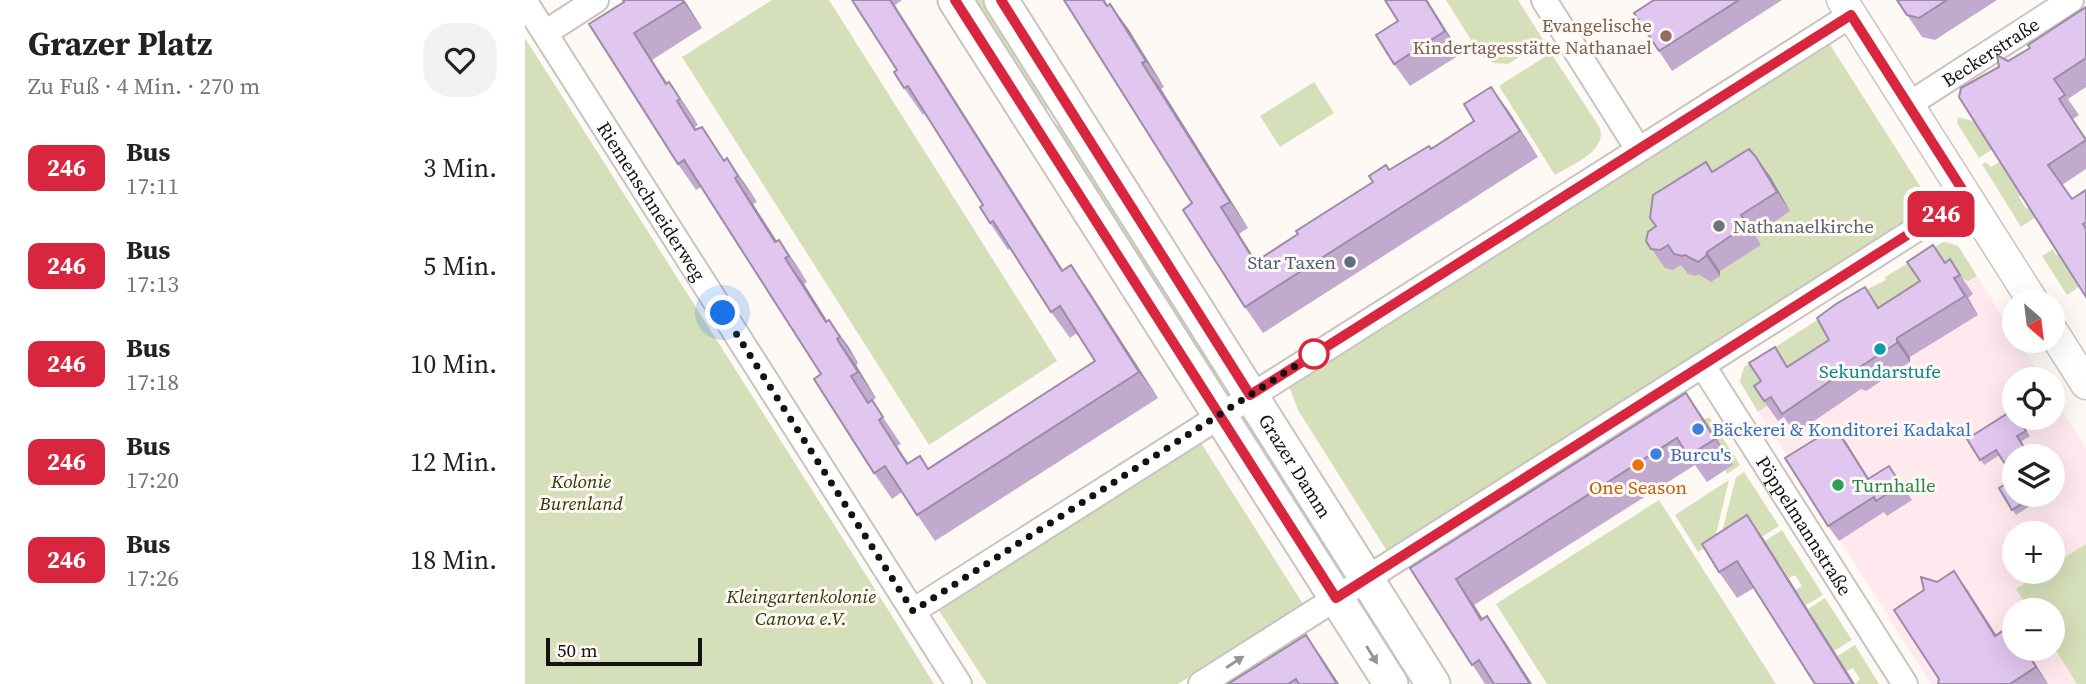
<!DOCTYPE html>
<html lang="de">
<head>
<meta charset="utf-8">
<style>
  body { margin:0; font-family:"Source Serif 4",serif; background:#f2f2f2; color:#222; height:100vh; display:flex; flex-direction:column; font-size:26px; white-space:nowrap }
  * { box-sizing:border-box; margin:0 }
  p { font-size:23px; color:#767676 }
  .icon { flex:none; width:38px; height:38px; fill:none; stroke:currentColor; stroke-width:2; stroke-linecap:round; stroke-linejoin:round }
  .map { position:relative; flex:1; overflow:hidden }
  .side { display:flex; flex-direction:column; background:#fff; width:525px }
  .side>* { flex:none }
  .badge { padding:0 14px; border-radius:10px; font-size:24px; line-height:46px }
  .needle { width:46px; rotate:152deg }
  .fabs { position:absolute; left:1477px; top:290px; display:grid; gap:14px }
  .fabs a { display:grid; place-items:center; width:63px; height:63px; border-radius:50%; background:#fff; box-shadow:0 7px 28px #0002; font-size:35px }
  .scale { position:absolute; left:21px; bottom:18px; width:156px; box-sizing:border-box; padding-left:7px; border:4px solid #151312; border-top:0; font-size:19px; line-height:24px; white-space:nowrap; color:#151312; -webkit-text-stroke:5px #fef9f4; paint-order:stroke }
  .you { position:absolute; width:35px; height:35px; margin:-18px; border:5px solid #fff; border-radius:50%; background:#1a73e8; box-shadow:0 0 0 10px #1a73e833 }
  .map>.badge { position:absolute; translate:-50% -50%; box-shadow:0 0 0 4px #fff }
  .round { display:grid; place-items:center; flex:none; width:74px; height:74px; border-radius:28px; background:#f2f2f2 }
  .summary { display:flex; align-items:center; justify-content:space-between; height:119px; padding:0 28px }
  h1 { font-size:33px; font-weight:700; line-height:52px }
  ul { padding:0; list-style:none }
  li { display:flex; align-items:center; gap:21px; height:98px; padding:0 28px }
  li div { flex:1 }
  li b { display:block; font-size:26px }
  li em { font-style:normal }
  li .badge { min-width:77px; font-weight:700; text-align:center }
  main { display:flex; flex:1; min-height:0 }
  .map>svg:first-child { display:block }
</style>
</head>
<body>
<main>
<section class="side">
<div class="summary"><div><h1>Grazer Platz</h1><p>Zu Fuß · 4 Min. · 270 m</p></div><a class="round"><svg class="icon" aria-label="heart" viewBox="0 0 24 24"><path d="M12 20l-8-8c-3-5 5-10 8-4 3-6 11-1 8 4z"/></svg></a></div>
<ul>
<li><span class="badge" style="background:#d7263d;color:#fff">246</span><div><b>Bus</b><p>17:11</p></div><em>3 Min.</em></li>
<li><span class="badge" style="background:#d7263d;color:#fff">246</span><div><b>Bus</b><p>17:13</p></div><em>5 Min.</em></li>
<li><span class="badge" style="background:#d7263d;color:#fff">246</span><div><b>Bus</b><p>17:18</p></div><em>10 Min.</em></li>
<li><span class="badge" style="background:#d7263d;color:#fff">246</span><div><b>Bus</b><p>17:20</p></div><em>12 Min.</em></li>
<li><span class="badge" style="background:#d7263d;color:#fff">246</span><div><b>Bus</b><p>17:26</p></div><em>18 Min.</em></li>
</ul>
</section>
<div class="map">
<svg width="1561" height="684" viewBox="0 0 1561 684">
  <rect width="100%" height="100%" fill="#fef9f4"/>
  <path fill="#ffe9ee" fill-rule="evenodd" d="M1422 241 1433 246 1489 335V341H1493L1518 380H1489V418H1528V396L1561 448V684H1406L1215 382 1216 373 1221 366 1346 286 1348 288 1361 280 1360 277 1415 243ZM1489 457H1528V495H1489ZM1489 534H1528V572H1489ZM1489 611H1528V649H1489Z"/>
  <g fill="#d5dfb9">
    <path d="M247 0H304L532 361 404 445 157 57Z"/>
    <path d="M448 0H459L526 106 519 111Z"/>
    <path d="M921 0H993L1019 41 983 64 969 63 956 56Z"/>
    <path d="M0 38 367 616 409 684H0Z"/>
    <path d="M1304 43 1407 205 862 551 773 410 764 386Z"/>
    <path d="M1026 53 1075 128C1082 152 1046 165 1030 175L974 86Z"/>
    <path d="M789 82 809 113 755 147 735 116Z"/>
    <path d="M1433 117 1451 122 1468 149 1454 158 1432 123Z"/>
    <path d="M537 123 697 375 689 380 529 127Z"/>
    <path d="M1476 161 1497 195 1494 197 1501 209 1505 207 1511 217 1496 227 1457 164 1461 162 1466 167Z"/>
    <path d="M1418 242 1433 246 1452 276 1443 281 1439 279 1367 327 1339 291 1361 280 1360 277Z"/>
    <path d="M1528 249 1531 255 1535 253 1555 286 1542 295 1517 256Z"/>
    <path d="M1294 319 1307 340 1250 401 1233 412 1215 382 1219 367Z"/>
    <path d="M1182 418H1185L1215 465 1202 474 1179 419Z"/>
    <path d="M734 434 814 560 807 564 727 439Z"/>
    <path d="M676 443 778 604 653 684H462L413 609Z"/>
    <path d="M1219 472 1254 526 1188 568 1211 477Z"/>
    <path d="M1204 480 1189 542 1173 552 1150 515Z"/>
    <path d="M1134 500 1251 684H1022L971 604Z"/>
    <path d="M1257 530 1298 595 1281 605 1271 590 1277 586 1270 575 1264 578 1240 541Z"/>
    <path d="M1561 544V684H1552L1528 646V611H1505L1491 589 1517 572H1528V565Z"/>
    <path d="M1300 598 1327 640 1309 651 1283 609Z"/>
    <path d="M1330 645 1354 684H1330L1335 679 1328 668 1322 671 1312 656Z"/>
  </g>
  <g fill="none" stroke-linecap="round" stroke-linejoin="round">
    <g stroke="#c8c4bf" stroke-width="28">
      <g id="minor">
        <path d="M1019 0 1113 149"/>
        <path id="s1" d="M0 2 434 684"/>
        <path d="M20 33 71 0"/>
        <path id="s2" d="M1383 105 1546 0"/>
        <path id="s3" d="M1178 366 1380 684"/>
        <path d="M388 611 1326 15"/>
        <path d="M676 684 1442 197"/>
      </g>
    </g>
    <g stroke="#c8c4bf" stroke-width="33">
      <g id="tertiary">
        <path d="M1317 0 1509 303"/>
        <path d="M1528 332 1561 384"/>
      </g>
    </g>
    <g stroke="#c8c4bf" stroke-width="37">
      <g id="secondary">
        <path d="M430 0 866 684"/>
        <path id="s4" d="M476 0 908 684"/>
      </g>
    </g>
    <use href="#minor" stroke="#fff" stroke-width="24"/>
    <use href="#tertiary" stroke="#fff" stroke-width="30"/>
    <use href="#secondary" stroke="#fff" stroke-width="33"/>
  </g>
  <g fill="#c2aace">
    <path d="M159 0 177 28 127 60 142 83 144 82 168 117 173 125 170 127 172 130 220 184 232 202 228 204 251 241 254 240 282 282 279 284 302 321 323 346 333 363 331 365 351 398 347 401 376 444 372 446 383 463 403 468 570 361 552 333 545 338 526 312 486 248 483 250 465 223 458 205 400 113 398 115 379 88 372 70 327 0H377L370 5 538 270 564 291 633 398 410 541 377 492 367 499 349 473 296 374 176 187 171 190 153 164 64 24Z"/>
    <path d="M539 0H580L583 6 585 4 604 30 639 87 636 89 723 228 714 234 731 261 773 234 865 170 906 149 949 121 966 87 1013 157 738 333 720 307 667 203Z"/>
    <path d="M860 0H902L936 54 885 86 869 64 873 21Z"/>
    <path d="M1129 0H1257L1147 71 1134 51Z"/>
    <path d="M1372 0H1472L1410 40 1397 37Z"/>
    <path d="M1561 7V87L1543 99 1554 115 1548 119 1561 138V169L1537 185 1547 199 1561 190V297L1474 67 1505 48Z"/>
    <path d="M1188 172 1245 176 1265 211 1230 235 1236 245 1195 271V276L1186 282 1173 274 1171 276 1163 274 1156 265 1148 270 1140 268 1121 241 1131 226Z"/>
    <path d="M1425 259 1448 294 1443 298 1453 315 1385 357V362L1341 391 1336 389 1270 434 1259 417 1253 421 1239 401 1263 366 1395 281Z"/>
    <path d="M1493 418 1505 436 1459 465 1442 439Z"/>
    <path d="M1179 419 1208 465 1182 482 1170 465 949 605 958 619 962 616 980 642 1007 684H960L885 568Z"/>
    <path d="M1321 442 1344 479 1364 466 1387 500 1362 516 1359 512 1314 541 1303 526Z"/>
    <path d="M1528 473 1536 486 1528 492Z"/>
    <path d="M1474 488 1489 495H1522L1491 515Z"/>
    <path d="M1222 515 1240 541 1229 588 1212 598 1194 572Z"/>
    <path d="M1443 591 1471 635 1501 649 1523 684H1413Z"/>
    <path d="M781 635 814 684H703Z"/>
  </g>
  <g fill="#9e8ba7">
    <path d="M157 0 160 1 177 28Z"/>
    <path d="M365 0H366L555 297 537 271Z"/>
    <path d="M901 0H902L936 54 920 31Z"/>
    <path d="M585 4 604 30 639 87 621 61Z"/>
    <path d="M109 33 127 60 153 100 141 84Z"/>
    <path d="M617 63 636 89 723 228 705 202Z"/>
    <path d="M144 82 162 108 173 125 155 99Z"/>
    <path d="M966 87 985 113 1013 157 995 131Z"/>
    <path d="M1231 157 1245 176 1265 211 1252 192Z"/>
    <path d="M202 158 220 184 232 202 213 176Z"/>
    <path d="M210 178 228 204 262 257 250 242Z"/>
    <path d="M696 207 714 234 748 288 730 262Z"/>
    <path d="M254 240 272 266 282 282 264 256Z"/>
    <path d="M1182 252 1195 271V276L1181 256Z"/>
    <path d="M260 258 279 284 313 338 301 322Z"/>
    <path d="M546 265 564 291 633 398 614 372Z"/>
    <path d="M1429 278 1443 298 1453 315 1440 296Z"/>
    <path d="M304 320 323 346 333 363 315 337Z"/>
    <path d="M1372 338 1385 357V362L1372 343Z"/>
    <path d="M312 339 331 365 351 398 333 372Z"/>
    <path d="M1161 393 1179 419 1208 465 1190 439Z"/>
    <path d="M354 420 372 446 400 490 382 464Z"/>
    <path d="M1310 427 1321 442 1354 495 1343 479Z"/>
    <path d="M1222 515 1240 541 1330 684H1328Z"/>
    <path d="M1429 571 1443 591 1484 655 1470 636Z"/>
    <path d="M931 579 949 605 975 646 956 620Z"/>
    <path d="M962 616 980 642 1007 684H1005Z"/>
    <path d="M781 635 799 661 814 684H812Z"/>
    <path d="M1500 649H1501L1523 684 1511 667Z"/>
  </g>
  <g fill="#e1c6ef" stroke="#9e8ba7" stroke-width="2">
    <path d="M98 0H157L159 2 109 33 141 84 144 82 150 91 155 99 152 101 170 130 177 127 199 161 202 158 213 176 210 178 226 204 250 242 254 240 264 256 260 258 301 322 304 320 315 337 312 339 333 372 326 376 343 403 347 400 358 417 354 420 382 464 395 456 403 469 570 361 535 306 526 312 468 221 465 223 455 207 458 205 383 86 379 88 369 72 372 70 327 0H365L537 271 546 265 614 372 392 515 360 466 349 473 289 379 296 374 159 160 153 164 64 24 99 2Z"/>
    <path d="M539 0H578L582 6 585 4 621 61 617 63 705 202 696 207 730 262 773 234 771 231 848 182 844 176 861 165 864 170 904 146 906 149 949 121 939 104 966 87 995 131 720 307 658 210 667 203Z"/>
    <path d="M860 0H901L920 31 869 64 851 35 873 21Z"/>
    <path d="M1129 0H1214L1134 51 1109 13Z"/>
    <path d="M1372 0H1422L1394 18 1382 15Z"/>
    <path d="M1561 7V58L1529 79 1540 95 1534 99 1561 140 1523 165 1547 199 1561 190V222L1558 224 1561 229V297L1434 97 1436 88 1474 67 1472 55 1483 61 1505 48 1503 45Z"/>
    <path d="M1224 149 1231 157 1252 192 1216 215 1222 225 1182 252 1181 256 1173 262 1160 255 1157 256 1149 254 1143 245 1135 250 1126 249 1121 241 1123 232 1131 226 1125 218 1128 195 1181 162 1187 172Z"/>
    <path d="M1408 245 1420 263 1425 259 1435 275 1429 278 1440 296 1372 338V343L1327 372 1323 369 1257 414 1246 397 1239 401 1229 386 1236 381 1224 363 1250 347 1262 367 1304 340 1292 318 1311 304 1340 287 1353 308 1395 281 1382 262Z"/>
    <path d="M1161 393 1190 439 1163 456 1152 438 931 579 956 620 962 616 1005 684H969L954 660 947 665 885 568Z"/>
    <path d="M1488 410 1489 412V418H1493L1501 431 1492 436 1505 457H1489V478L1471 450 1455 460 1442 439Z"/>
    <path d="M1310 427 1343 479 1364 466 1376 485 1351 501 1349 497 1303 526 1260 458Z"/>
    <path d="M1528 473 1533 481 1528 484Z"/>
    <path d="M1489 479V495H1510L1487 510 1474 488Z"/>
    <path d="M1222 515 1328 684H1290L1212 561 1194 572 1177 544Z"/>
    <path d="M1429 571 1470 636 1485 626 1489 632V649H1500L1511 667 1485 684H1413L1414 679 1369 610 1399 590 1396 577 1412 582Z"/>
    <path d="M781 635 812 684H774L771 679 763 684H703Z"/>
  </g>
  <defs><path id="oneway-solid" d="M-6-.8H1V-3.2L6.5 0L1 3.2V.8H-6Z" transform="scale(1.75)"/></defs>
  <g fill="#969594">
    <use href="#oneway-solid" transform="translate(847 655) rotate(58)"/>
    <use href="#oneway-solid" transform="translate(710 662) rotate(-33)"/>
  </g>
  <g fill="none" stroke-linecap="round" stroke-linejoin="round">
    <g stroke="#fff" stroke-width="16">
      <path id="line" d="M430 0 811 598 1442 197 1326 15 725 395 476 0"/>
    </g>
    <use href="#line" stroke="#d7263d" stroke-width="10"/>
    <path stroke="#151312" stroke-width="7" stroke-dasharray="0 12.6" d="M198 313 388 611 789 354"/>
  </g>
  <circle fill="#8d6e63" stroke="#fef9f4" stroke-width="2.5" cx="1141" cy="36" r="7"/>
  <circle fill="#6b7280" stroke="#fef9f4" stroke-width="2.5" cx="1194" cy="226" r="7"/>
  <circle fill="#5c6f8a" stroke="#fef9f4" stroke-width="2.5" cx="825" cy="262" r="7"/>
  <circle fill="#0f9aa8" stroke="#fef9f4" stroke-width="2.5" cx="1355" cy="349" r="7"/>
  <circle fill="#fff" stroke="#d7263d" stroke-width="3.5" cx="789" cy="354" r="14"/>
  <g fill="#3f7fe0" stroke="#fef9f4" stroke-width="2.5">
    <circle cx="1173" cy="429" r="7"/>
    <circle cx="1131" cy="454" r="7"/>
  </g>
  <circle fill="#e8710a" stroke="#fef9f4" stroke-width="2.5" cx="1113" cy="465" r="7"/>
  <circle fill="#2e9e5b" stroke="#fef9f4" stroke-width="2.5" cx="1313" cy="485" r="7"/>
  <g text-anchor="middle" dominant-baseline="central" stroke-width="6" stroke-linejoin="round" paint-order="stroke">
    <g font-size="19" fill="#785e54" stroke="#fef9f4" text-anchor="end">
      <text x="1127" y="25">Evangelische<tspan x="1127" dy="22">Kindertagesstätte Nathanael</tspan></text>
    </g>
    <g font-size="19" fill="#151312" stroke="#fef9f4">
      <text stroke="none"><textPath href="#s2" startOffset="98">Beckerstraße</textPath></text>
      <text stroke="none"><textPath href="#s1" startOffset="236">Riemenschneiderweg</textPath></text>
      <text stroke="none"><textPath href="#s4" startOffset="551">Grazer Damm</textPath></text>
      <text stroke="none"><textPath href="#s3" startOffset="189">Pöppelmannstraße</textPath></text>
    </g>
    <g font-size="19" fill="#5b616d" stroke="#fef9f4" text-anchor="start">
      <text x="1208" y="226">Nathanaelkirche</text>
    </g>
    <g font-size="19" fill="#4e5e75" stroke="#fef9f4" text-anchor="end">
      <text x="811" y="262">Star Taxen</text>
    </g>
    <g font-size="19" fill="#0d838f" stroke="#fef9f4">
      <text x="1355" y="371">Sekundarstufe</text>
    </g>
    <g font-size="19" fill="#366cbe" stroke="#fef9f4" text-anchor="start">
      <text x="1187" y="429">Bäckerei &amp; Konditorei Kadakal</text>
      <text x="1145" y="454">Burcu's</text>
    </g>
    <g font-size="19" font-style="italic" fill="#303903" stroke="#fef9f4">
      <text x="56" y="481">Kolonie<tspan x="56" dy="22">Burenland</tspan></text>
      <text x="276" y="596">Kleingartenkolonie<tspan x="276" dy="22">Canova e.V.</tspan></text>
    </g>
    <g font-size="19" fill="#27864d" stroke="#fef9f4" text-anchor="start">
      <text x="1327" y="485">Turnhalle</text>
    </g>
    <g font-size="19" fill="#c56008" stroke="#fef9f4">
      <text x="1113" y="487">One Season</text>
    </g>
  </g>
</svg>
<div class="fabs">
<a><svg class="needle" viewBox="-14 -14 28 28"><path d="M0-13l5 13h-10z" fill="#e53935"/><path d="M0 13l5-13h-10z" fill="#767676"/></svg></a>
<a><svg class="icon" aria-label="locate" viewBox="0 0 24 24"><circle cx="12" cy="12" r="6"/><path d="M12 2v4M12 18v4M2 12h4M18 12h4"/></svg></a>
<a><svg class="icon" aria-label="layers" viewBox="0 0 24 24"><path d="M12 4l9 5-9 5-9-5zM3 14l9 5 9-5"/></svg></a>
<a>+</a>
<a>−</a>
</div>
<div class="scale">50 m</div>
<div class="you" style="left:198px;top:313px"></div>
<b class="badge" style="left:1416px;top:214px;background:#d7263d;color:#fff">246</b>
</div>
</main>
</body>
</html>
